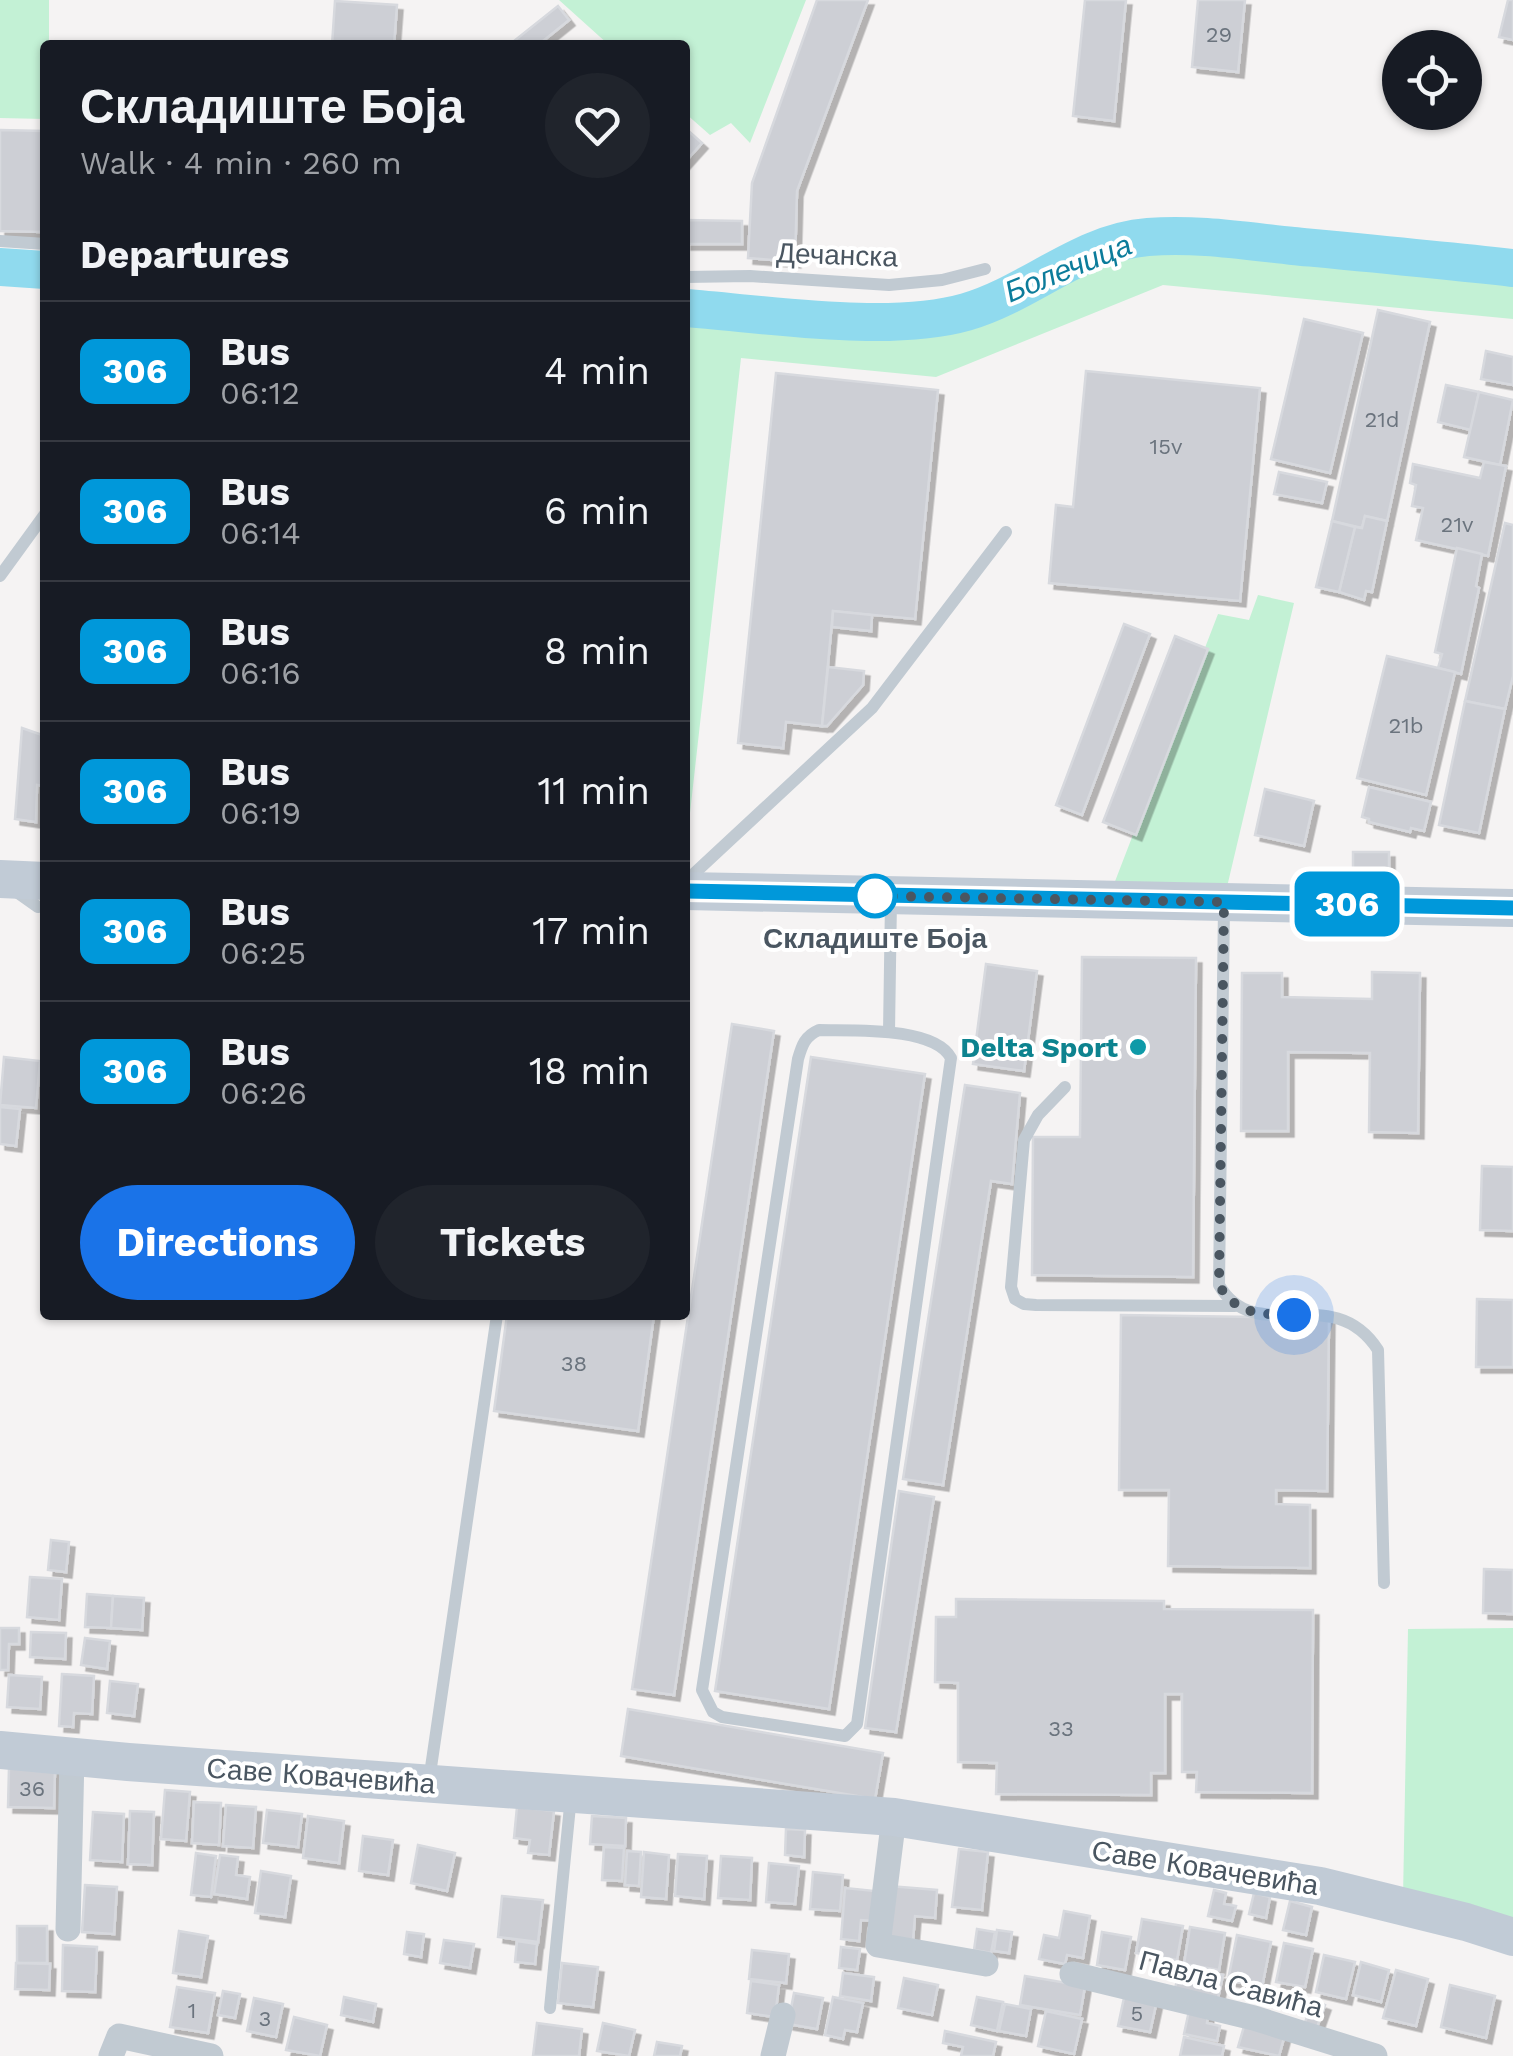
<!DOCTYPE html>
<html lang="en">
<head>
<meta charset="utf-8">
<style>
  body { margin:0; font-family:"Work Sans",sans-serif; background:#20242c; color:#f1f3f6; height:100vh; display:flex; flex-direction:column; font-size:38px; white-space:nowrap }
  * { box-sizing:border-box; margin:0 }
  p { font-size:32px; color:#9ea1a6 }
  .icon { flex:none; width:55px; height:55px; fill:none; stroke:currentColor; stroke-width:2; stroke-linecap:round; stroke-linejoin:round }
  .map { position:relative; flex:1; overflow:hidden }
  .sheet { position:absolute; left:40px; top:40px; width:650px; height:1280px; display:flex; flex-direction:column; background:#171b24; border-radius:10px; box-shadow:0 2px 8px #0004 }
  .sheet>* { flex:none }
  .badge { padding:0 20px; border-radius:15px; font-size:35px; line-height:65px }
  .controls { position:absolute; left:1382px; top:30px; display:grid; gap:20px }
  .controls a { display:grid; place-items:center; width:100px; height:100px; border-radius:50%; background:#171b24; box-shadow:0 2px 8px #0004; font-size:50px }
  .you { position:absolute; width:50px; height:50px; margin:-25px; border:8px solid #fff; border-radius:50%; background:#1a73e8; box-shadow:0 0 0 15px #1a73e833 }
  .map>.badge { position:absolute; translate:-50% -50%; box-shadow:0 0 0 5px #fff }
  h2 { padding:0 40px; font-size:38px; line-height:90px }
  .round { display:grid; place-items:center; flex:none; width:105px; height:105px; border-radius:52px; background:#20242c }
  .head { display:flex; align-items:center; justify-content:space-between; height:170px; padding:0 40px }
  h1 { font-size:48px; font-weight:700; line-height:75px }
  .cta { display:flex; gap:20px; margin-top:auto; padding:20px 40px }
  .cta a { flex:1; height:115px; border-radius:60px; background:#1a73e8; color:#fff; font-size:40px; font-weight:700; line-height:115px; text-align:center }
  .cta a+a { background:#20242c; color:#f1f3f6 }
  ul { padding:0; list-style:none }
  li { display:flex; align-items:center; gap:30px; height:140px; padding:0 40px; border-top:2px solid #363941 }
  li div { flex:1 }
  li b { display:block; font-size:38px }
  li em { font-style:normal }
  li .badge { min-width:110px; font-weight:700; text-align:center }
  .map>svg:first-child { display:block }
</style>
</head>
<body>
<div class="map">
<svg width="1513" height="2056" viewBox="0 0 1513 2056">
  <defs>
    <filter id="shadow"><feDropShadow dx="5.5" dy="5.5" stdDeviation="0" flood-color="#0004"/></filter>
  </defs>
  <rect width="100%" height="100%" fill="#f5f3f3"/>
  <g fill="#c3f1d5">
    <path d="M0 0H49V45H45V119L0 118Z"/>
    <path d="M559 0H806L750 143 731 123 710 135 685 113V45H609Z"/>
    <path d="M1204 247 1513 280V319L1163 285 936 377 741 358 690 813H685V323L920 332 970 322 1115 255Z"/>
    <path d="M1258 595 1294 603 1227 887 1114 884 1218 614 1249 620Z"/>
    <path d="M1513 1628V1931L1403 1898 1408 1629Z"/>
  </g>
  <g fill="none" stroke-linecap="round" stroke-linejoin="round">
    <g stroke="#90daee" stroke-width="38">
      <path d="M0 267 45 270"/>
      <path d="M685 308C766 314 889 334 966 312 1029 294 1081 242 1148 237 1196 233 1245 241 1293 246 1366 253 1440 260 1513 268"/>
    </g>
  </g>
  <g fill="#cdcfd5" stroke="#d7d9de" stroke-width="2.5" filter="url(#shadow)">
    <path d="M817 0H868L797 191 795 262 748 258 752 183Z"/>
    <path d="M1085 0H1126L1114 121 1073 116Z"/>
    <path d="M1198 0H1245L1238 72 1192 67Z"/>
    <path d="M1508 0H1513V40L1499 37Z"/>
    <path d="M335 1 397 5 394 45H332Z"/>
    <path d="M558 6 569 20 543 41 546 45H509Z"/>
    <path d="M685 128 702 143 685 162Z"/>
    <path d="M0 130 45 131V232L0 231Z"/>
    <path d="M686 220 742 221V244H686Z"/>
    <path d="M1378 310 1430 322 1387 521 1365 516 1362 528 1332 521Z"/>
    <path d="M1304 319 1363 333 1330 473 1271 459Z"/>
    <path d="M1486 351 1513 357V385L1481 379Z"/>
    <path d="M1086 371 1260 388 1240 601 1049 583 1056 505 1073 507Z"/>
    <path d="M776 373 938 390 915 619 833 611 822 726 786 722 783 748 738 743Z"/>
    <path d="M1446 385 1479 392 1471 430 1438 422Z"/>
    <path d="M1479 392 1513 400 1500 465 1464 457Z"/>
    <path d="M1484 462 1506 466 1488 556 1416 540 1423 508 1412 506 1416 485 1410 483 1413 464 1480 478Z"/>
    <path d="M1279 472 1327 482 1322 503 1274 494Z"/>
    <path d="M1365 516 1387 521 1372 592 1366 591 1364 600 1339 592 1355 527 1362 528Z"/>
    <path d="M1332 521 1355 527 1339 592 1316 587Z"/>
    <path d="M1505 523 1513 525V676L1505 709 1465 701Z"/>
    <path d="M1457 548 1482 554 1476 586 1479 588 1461 674 1438 668 1442 654 1435 652Z"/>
    <path d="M833 611 872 615 871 631 832 627Z"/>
    <path d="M1124 624 1150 634 1082 815 1056 805Z"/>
    <path d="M1175 636 1208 649 1136 835 1103 822Z"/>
    <path d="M1387 656 1455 672 1426 795 1357 778Z"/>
    <path d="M828 667 864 671 863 685 827 726H822Z"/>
    <path d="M1465 701 1505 709 1479 833 1439 825Z"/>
    <path d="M22 728 45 736V786L37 785 36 822 15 819Z"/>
    <path d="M1369 787 1431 802 1424 831 1411 828 1410 832 1369 822V819L1362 817Z"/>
    <path d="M1265 789 1314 801 1304 846 1255 835Z"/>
    <path d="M1353 852H1389V869L1353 868Z"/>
    <path d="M1082 957 1196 958 1193 1277 1032 1275 1033 1137H1080Z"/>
    <path d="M986 964 1037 971 1024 1071 973 1064Z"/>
    <path d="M1372 972 1420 973 1418 1133 1369 1132 1370 1053 1288 1052V1131H1241L1242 973H1282V997L1372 999Z"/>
    <path d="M732 1024 774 1031 674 1695 632 1689Z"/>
    <path d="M4 1057 40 1061 36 1108 0 1105Z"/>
    <path d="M811 1057 925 1074 829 1709 715 1691Z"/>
    <path d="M965 1085 1020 1093 1012 1184 991 1181 943 1485 903 1479Z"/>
    <path d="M0 1107 20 1109 16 1146 0 1144Z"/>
    <path d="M1482 1166 1513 1167V1231L1480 1230Z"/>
    <path d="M1477 1299 1513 1300V1367H1476Z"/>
    <path d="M507 1315H654L638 1431 494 1411Z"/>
    <path d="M1121 1315 1329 1318 1327 1491 1276 1490V1504L1310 1505V1568L1168 1566 1169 1490H1119Z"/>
    <path d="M899 1491 934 1497 896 1732 865 1728Z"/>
    <path d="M51 1540 69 1542 66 1572 48 1570Z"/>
    <path d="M1484 1569 1513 1570V1614L1483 1613Z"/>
    <path d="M30 1577 62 1579 59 1620 27 1617Z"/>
    <path d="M87 1594 113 1596 111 1628 85 1627Z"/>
    <path d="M113 1596 144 1598 142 1630 111 1628Z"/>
    <path d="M956 1599 1164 1601V1609L1313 1610 1312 1793 1196 1792 1197 1772H1182V1694H1165V1773H1151V1795L996 1794 997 1763 958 1762V1683L935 1682 936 1617H956Z"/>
    <path d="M0 1628H19V1644H9L8 1670H0Z"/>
    <path d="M31 1632 66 1633 65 1659 30 1657Z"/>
    <path d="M85 1638 110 1641 107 1669 81 1665Z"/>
    <path d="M62 1674 94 1676 92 1714 74 1713 73 1727 59 1726Z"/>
    <path d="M9 1675 42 1677 40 1709 7 1707Z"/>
    <path d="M110 1681 138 1684 134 1716 107 1713Z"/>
    <path d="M628 1709 883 1753 875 1799 621 1756Z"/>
    <path d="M9 1768 55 1769 54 1808 8 1807Z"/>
    <path d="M165 1790 190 1792 186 1841 161 1839Z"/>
    <path d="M194 1802 221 1803 219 1845 192 1843Z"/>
    <path d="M226 1805 256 1807 253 1848 223 1846Z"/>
    <path d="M517 1807 554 1811 549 1855 528 1853 530 1840 514 1838Z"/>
    <path d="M267 1810 302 1814 298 1847 263 1843Z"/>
    <path d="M130 1811 154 1812 152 1865 128 1864Z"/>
    <path d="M93 1812 124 1814 122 1862 90 1860Z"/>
    <path d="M308 1816 344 1821 339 1863 303 1858Z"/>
    <path d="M592 1816 626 1818 625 1846 590 1844Z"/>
    <path d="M786 1829 805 1830 804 1857 785 1855Z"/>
    <path d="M363 1836 393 1840 388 1875 359 1871Z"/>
    <path d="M418 1845 455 1853 447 1891 411 1883Z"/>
    <path d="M604 1847 624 1848 622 1881 602 1880Z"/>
    <path d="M959 1849 988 1852 982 1910 952 1907Z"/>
    <path d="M627 1851 641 1852 639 1886 625 1885Z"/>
    <path d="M644 1852 669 1855 666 1899 641 1897Z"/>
    <path d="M196 1853 216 1856 211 1897 191 1895Z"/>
    <path d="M678 1854 707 1856 704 1899 675 1896Z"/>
    <path d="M220 1855 238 1857 236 1875 250 1877 247 1899 214 1894Z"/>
    <path d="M721 1856 752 1858 750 1900 718 1898Z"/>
    <path d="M769 1863 799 1866 795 1904 766 1902Z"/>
    <path d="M261 1871 291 1876 285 1917 255 1913Z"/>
    <path d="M813 1872 843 1875 840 1911 810 1909Z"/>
    <path d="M85 1885 117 1887 114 1934 82 1932Z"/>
    <path d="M889 1886 937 1890 935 1918 915 1916 913 1940 885 1938Z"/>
    <path d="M845 1888 875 1891 873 1921 861 1920 859 1941 841 1939Z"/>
    <path d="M1214 1890 1226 1893 1224 1904 1236 1906 1232 1921 1208 1916Z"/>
    <path d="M1254 1893 1270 1897 1266 1918 1249 1914Z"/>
    <path d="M502 1896 543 1900 538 1942 498 1937Z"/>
    <path d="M1290 1901 1312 1907 1306 1935 1283 1930Z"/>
    <path d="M1064 1911 1090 1916 1083 1958 1067 1955 1065 1964 1039 1959 1044 1935 1059 1938Z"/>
    <path d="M1142 1919 1183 1926 1177 1960 1136 1953Z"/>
    <rect x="17" y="1926" width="30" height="37"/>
    <path d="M1190 1927 1225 1933 1219 1970 1184 1964Z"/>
    <path d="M977 1929 995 1932 991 1953 974 1950Z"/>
    <path d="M997 1930 1012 1932 1009 1953 994 1951Z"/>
    <path d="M179 1931 208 1936 201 1977 173 1973Z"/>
    <path d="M407 1932 424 1934 421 1957 404 1954Z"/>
    <path d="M1102 1932 1131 1937 1125 1970 1097 1965Z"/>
    <path d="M1237 1935 1271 1942 1262 1987 1228 1980Z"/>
    <path d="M444 1940 474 1944 470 1968 440 1963Z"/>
    <path d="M517 1941 537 1944 535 1964 515 1962Z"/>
    <path d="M1284 1943 1313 1949 1305 1987 1276 1982Z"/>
    <path d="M63 1945 97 1947 95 1992 62 1991Z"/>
    <path d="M841 1947 860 1949 857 1970 839 1968Z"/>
    <path d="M752 1950 789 1954 786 1983 749 1979Z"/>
    <path d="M1324 1955 1355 1962 1346 1999 1316 1992Z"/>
    <path d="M1361 1962 1389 1970 1381 2002 1353 1995Z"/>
    <path d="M16 1963 50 1964 49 1990 15 1989Z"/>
    <path d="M562 1963 598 1967 593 2007 558 2003Z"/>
    <path d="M1180 1966 1223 1975 1218 1998 1175 1989Z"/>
    <path d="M1396 1970 1428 1979 1416 2026 1383 2018Z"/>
    <path d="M843 1973 874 1977 871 2001 840 1996Z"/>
    <path d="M1025 1976 1085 1986 1080 2015 1020 2005Z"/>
    <path d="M904 1978 938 1985 932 2015 898 2008Z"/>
    <path d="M751 1981 779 1985 775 2017 747 2013Z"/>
    <path d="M1450 1985 1495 1996 1486 2038 1441 2027Z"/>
    <path d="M177 1987 215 1993 208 2033 170 2027Z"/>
    <path d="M223 1991 240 1994 235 2018 218 2015Z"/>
    <path d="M794 1993 823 1998 817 2029 788 2024Z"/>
    <path d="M1125 1993 1157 2000 1150 2032 1118 2026Z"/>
    <path d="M344 1997 376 2004 373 2022 341 2015Z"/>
    <path d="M833 1997 863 2003 857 2032 845 2030 843 2039 825 2035Z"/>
    <path d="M977 1997 1003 2002 997 2031 971 2025Z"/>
    <path d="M254 1998 283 2004 276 2037 247 2031Z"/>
    <path d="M1313 2001 1325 2005 1316 2030 1304 2025Z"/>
    <path d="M1005 2004 1031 2009 1026 2036 999 2031Z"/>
    <path d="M1046 2011 1082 2019 1074 2054 1038 2046Z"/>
    <path d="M1189 2011 1208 2014 1207 2023 1220 2026 1217 2041 1184 2034Z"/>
    <path d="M294 2017 327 2025 320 2056 286 2050Z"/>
    <path d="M537 2023 582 2029 579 2056H533Z"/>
    <path d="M603 2023 635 2030 629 2056 597 2051Z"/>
    <path d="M1245 2023 1285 2034 1279 2056 1238 2047Z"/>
    <path d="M945 2031 996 2042 993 2056H961L963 2047 943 2043Z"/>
    <path d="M1184 2037 1224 2046 1222 2056H1180Z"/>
    <path d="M657 2042 682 2046 680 2056H654Z"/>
  </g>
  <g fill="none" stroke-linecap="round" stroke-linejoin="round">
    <g stroke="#c1cad2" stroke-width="12">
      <path d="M0 241 45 244"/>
      <path d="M685 277 750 276 889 285 942 280 985 269"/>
      <path d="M0 576 45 514"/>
      <path d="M685 882 872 708 1006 532"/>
      <path d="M14 890 38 907"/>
      <path d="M1224 907 1219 1285C1256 1349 1332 1279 1378 1350L1384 1583"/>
      <path d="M819 1030C851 1031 934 1026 951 1058L857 1724 845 1736 722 1717 713 1712 702 1690 798 1059C802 1045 805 1036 819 1030Z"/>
      <path d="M889 1032 891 900"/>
      <path d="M1065 1087 1038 1115 1024 1140 1011 1287 1015 1299 1024 1304 1036 1305 1235 1306"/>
      <path d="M429 1781 497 1315"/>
      <path d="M550 2008 571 1796"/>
    </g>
    <g stroke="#c1cad2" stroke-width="25">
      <path d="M894 1817 878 1945 986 1964"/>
      <path d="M68 1929 72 1756"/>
      <path d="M1072 1974 1254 2018 1375 2056"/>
      <path d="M111 2056 119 2036 211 2056"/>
      <path d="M773 2056 783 2015"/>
    </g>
    <g stroke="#c1cbd6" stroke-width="38">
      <path d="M0 879 45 881"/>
      <path d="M685 891 1513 908"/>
      <path d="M0 1750 128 1762 894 1817 1320 1886 1466 1922 1513 1937"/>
    </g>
  </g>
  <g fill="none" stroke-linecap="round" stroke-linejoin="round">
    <g stroke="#fff" stroke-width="22">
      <path id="line" d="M685 891 1513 908"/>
    </g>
    <use href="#line" stroke="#0098da" stroke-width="15"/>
    <path stroke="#4a5661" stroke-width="10" stroke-dasharray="0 18" d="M875 896 1224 902 1219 1285C1237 1316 1262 1314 1294 1315"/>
  </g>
  <circle fill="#fff" stroke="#0098da" stroke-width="5" cx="875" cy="896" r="20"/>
  <circle fill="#0f9aa8" stroke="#fff" stroke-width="4" cx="1138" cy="1047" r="10"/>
  <g text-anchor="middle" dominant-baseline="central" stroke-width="8" stroke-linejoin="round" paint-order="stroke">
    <g font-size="22" fill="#6b747e">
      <text x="1219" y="34">29</text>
      <text x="1382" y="419">21d</text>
      <text x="1166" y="446">15v</text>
      <text x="1457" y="524">21v</text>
      <text x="1406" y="725">21b</text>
      <text x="574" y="1363">38</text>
      <text x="1061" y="1728">33</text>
      <text x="32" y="1788">36</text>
      <text x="192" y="2010">1</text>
      <text x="1137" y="2013">5</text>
      <text x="265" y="2018">3</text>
    </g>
    <g font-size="28" fill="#4a5661" stroke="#fff">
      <text transform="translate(837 255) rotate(2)">Дечанска</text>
      <text transform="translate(321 1776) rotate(4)">Саве Ковачевића</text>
      <text transform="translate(1205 1868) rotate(9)">Саве Ковачевића</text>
      <text transform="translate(1231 1984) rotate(15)">Павла Савића</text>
    </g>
    <g font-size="28" font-weight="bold" fill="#4a5661" stroke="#fff">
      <text x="875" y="938">Складиште Боја</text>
    </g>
    <g font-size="28" font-weight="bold" fill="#0d838f" stroke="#fff" text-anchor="end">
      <text x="1118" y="1047">Delta Sport</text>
    </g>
    <g font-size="30" font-style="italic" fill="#0c7c9b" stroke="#fff">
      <text transform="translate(1068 268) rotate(-22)">Болечица</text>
    </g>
  </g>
</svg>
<div class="controls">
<a><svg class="icon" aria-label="locate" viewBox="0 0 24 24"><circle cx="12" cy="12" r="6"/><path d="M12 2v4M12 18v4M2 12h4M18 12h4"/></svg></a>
</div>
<div class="you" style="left:1294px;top:1315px"></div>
<b class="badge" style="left:1347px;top:904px;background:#0098da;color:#fff">306</b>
<section class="sheet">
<div class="head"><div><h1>Складиште Боја</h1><p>Walk · 4 min · 260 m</p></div><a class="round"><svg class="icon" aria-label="heart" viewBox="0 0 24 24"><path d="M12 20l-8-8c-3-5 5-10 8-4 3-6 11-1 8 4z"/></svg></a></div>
<h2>Departures</h2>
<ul>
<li><span class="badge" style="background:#0098da;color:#fff">306</span><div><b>Bus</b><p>06:12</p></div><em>4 min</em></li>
<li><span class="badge" style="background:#0098da;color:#fff">306</span><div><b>Bus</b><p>06:14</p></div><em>6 min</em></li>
<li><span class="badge" style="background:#0098da;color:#fff">306</span><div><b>Bus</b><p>06:16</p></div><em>8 min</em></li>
<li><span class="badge" style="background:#0098da;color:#fff">306</span><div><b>Bus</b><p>06:19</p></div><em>11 min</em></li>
<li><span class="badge" style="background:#0098da;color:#fff">306</span><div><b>Bus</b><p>06:25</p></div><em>17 min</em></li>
<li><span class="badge" style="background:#0098da;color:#fff">306</span><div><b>Bus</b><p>06:26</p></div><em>18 min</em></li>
</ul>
<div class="cta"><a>Directions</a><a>Tickets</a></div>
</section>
</div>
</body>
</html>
